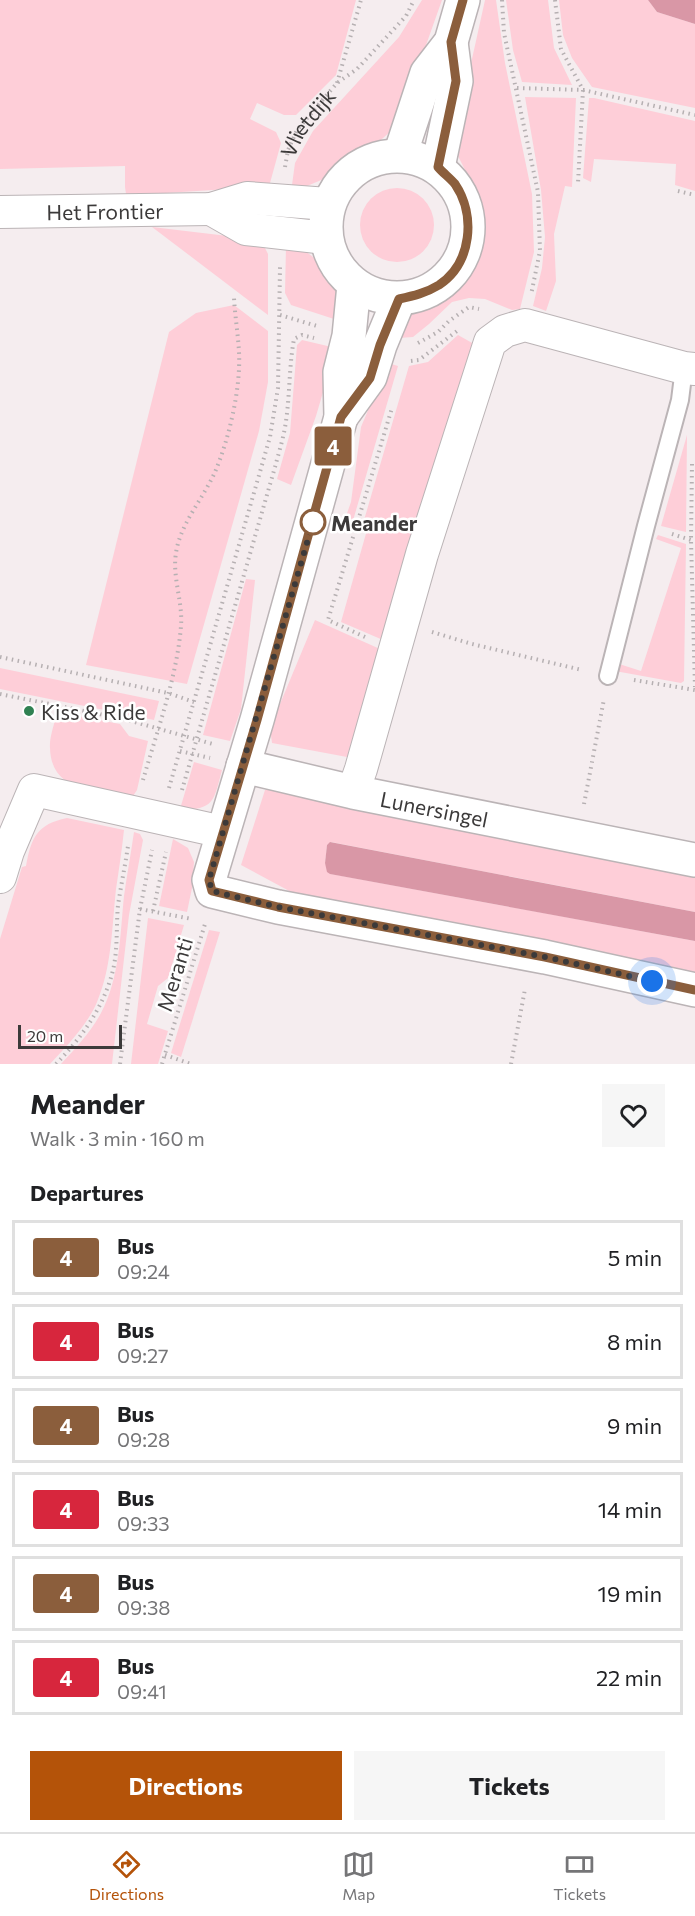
<!DOCTYPE html>
<html lang="en">
<head>
<meta charset="utf-8">
<style>
  body { margin:0; font-family:Commissioner,sans-serif; background:#f6f6f6; color:#202124; height:100vh; display:flex; flex-direction:column; font-size:22px; white-space:nowrap }
  * { box-sizing:border-box; margin:0 }
  p { font-size:20px; color:#757577 }
  .icon { flex:none; width:33px; height:33px; fill:none; stroke:currentColor; stroke-width:2; stroke-linecap:round; stroke-linejoin:round }
  .map { position:relative; height:1064px; overflow:hidden }
  .details { display:flex; flex-direction:column; background:#fff; flex:1 }
  .details>* { flex:none }
  .badge { padding:0 12px; border-radius:4px; font-size:21px; line-height:39px }
  .scale { position:absolute; left:18px; bottom:15px; width:104px; box-sizing:border-box; padding-left:6px; border:3px solid #3c3a3a; border-top:0; font-size:16px; line-height:21px; white-space:nowrap; color:#3c3a3a; -webkit-text-stroke:4px #fff; paint-order:stroke }
  .you { position:absolute; width:30px; height:30px; margin:-15px; border:4px solid #fff; border-radius:50%; background:#1a73e8; box-shadow:0 0 0 9px #1a73e833 }
  .map>.badge { position:absolute; translate:-50% -50%; box-shadow:0 0 0 3px #fff }
  h2 { padding:0 30px; font-size:22px; line-height:54px }
  .round { display:grid; place-items:center; flex:none; width:63px; height:63px; border-radius:0px; background:#f6f6f6 }
  .headline { display:flex; align-items:center; justify-content:space-between; height:102px; padding:0 30px }
  h1 { font-size:28px; font-weight:700; line-height:45px }
  .cta { display:flex; gap:12px; margin-top:auto; padding:12px 30px }
  .cta a { flex:1; height:69px; border-radius:0px; background:#b45309; color:#fff; font-size:24px; font-weight:700; line-height:69px; text-align:center }
  .cta a+a { background:#f6f6f6; color:#202124 }
  ul { padding:0; list-style:none }
  li { display:flex; align-items:center; gap:18px; height:75px; margin:0 12px 9px; padding:0 18px; border:3px solid #e0e0e0; border-radius:0px }
  li div { flex:1 }
  li b { display:block; font-size:22px }
  li em { font-style:normal }
  li .badge { min-width:66px; font-weight:700; text-align:center }
  .dock { display:flex; justify-content:space-around; align-items:center; height:84px; border-top:2px solid #e0e0e0; background:#fff; font-size:16px; color:#757577 }
  .dock a { display:grid; justify-items:center; gap:3px }
  .dock .on { color:#b45309 }
  .map>svg:first-child { display:block }
</style>
</head>
<body>
<div class="map">
<svg width="695" height="1064" viewBox="0 0 695 1064">
  <rect width="100%" height="100%" fill="#f5edef"/>
  <g fill="#feced8">
    <path d="M0 0H356L336 75 296 115H284L257 103 250 119 276 132 281 143 270 183 260 187 134 195 126 194 125 187V166L0 169Z"/>
    <path d="M422 0H442L414 79 392 130 373 147 348 159 326 178 307 186 292 185 295 163 313 131 399 37Z"/>
    <path d="M485 0H496L505 63 532 194 534 252 520 309 512 310 485 299 469 298 452 302 429 324 413 337 399 338 408 316 427 301 448 292 464 276 474 254 478 232V203L469 178 458 156 454 130 470 68Z"/>
    <path d="M506 0H548L554 48 572 85 522 82 513 50Z"/>
    <path d="M559 0H648L657 12 695 24V108L592 87 572 58 563 35Z"/>
    <path d="M525 97 576 98 572 187 565 186 554 234 556 281 546 311 533 306 542 268 545 237 541 190Z"/>
    <path d="M589 98H594L695 121V191L675 185 676 164 594 159 591 182 583 178Z"/>
    <circle cx="397" cy="225" r="37"/>
    <path d="M152 227 253 239 263 244 268 254V315Z"/>
    <path d="M286 246 304 250 327 268 337 287 341 304 337 320 291 305 285 293Z"/>
    <path d="M234 305 268 331V382L259 431 187 684 86 665 169 332 196 313Z"/>
    <path d="M458 335 474 344 383 640 341 622 367 530 362 527 409 366 428 362Z"/>
    <path d="M302 340 336 348 316 416 291 485 277 479 290 433 297 345Z"/>
    <path d="M388 363 398 366 352 524 344 522 351 502 361 427Z"/>
    <path d="M687 435 686 532 661 526Z"/>
    <path d="M658 535 686 544 684 681 681 683 615 671 616 663 641 671 681 548 656 539Z"/>
    <path d="M246 579 255 580 241 709 230 741 203 735Z"/>
    <path d="M315 620 380 649 347 757 272 743 270 728Z"/>
    <path d="M0 668 159 701 154 720 0 689Z"/>
    <path d="M57 712 120 724 129 736 148 741 137 790 131 799C98 792 51 793 50 748 49 737 55 723 57 712Z"/>
    <path d="M194 762 222 770C214 799 215 811 180 809Z"/>
    <path d="M273 789 695 869V912L331 842 327 845 325 863 331 874 695 941V978L319 907 241 865 265 790Z"/>
    <path d="M67 818 124 830C122 849 119 869 116 889 112 926 112 967 97 1002 88 1024 66 1047 50 1064H0V939L22 867 26 866C31 838 37 824 67 818Z"/>
    <path d="M134 832 140 834 143 840 129 915 112 1064H61C75 1049 91 1032 101 1013 120 977 120 935 124 896 127 874 131 853 134 832Z"/>
    <path d="M173 839 188 848 194 862 192 888 187 912 159 906Z"/>
    <path d="M148 918 184 925 168 978 158 986 147 1024 168 1031 158 1064H131Z"/>
    <path d="M209 930 220 932 181 1057 171 1053Z"/>
  </g>
  <g fill="#d997a6">
    <path d="M648 0H695V24L657 12Z"/>
    <path d="M330 842 695 912V941L330 874 327 872 325 863 327 845Z"/>
  </g>
  <g fill="none" stroke-linecap="round" stroke-linejoin="round">
    <g stroke="#bbb4b6" stroke-width="20">
      <path id="lane" d="M608 676 646 526 680 400 684 368"/>
    </g>
    <g stroke="#bbb4b6" stroke-width="34">
      <g id="street">
        <path d="M211 209 246 229 326 238"/>
        <path id="s2" d="M0 212 211 209 247 198 328 204"/>
        <path d="M353 792 361 769 422 554 490 342 505 331 525 325 684 368 695 369"/>
        <path d="M0 877 8 851 34 790 223 832"/>
      </g>
    </g>
    <g stroke="#bbb4b6" stroke-width="36">
      <g id="secondary">
        <path d="M400 155 427 73 451 42 463 0"/>
        <circle cx="397" cy="227" r="71"/>
        <path d="M438 167 456 81 451 42"/>
        <path d="M354 285 349 336 340 372 341 417 257 720 209 880 212 891 278 907 545 957 695 990"/>
        <path d="M341 417 370 377 380 345 399 299"/>
        <path id="s3" d="M243 766 353 792 695 860"/>
      </g>
    </g>
    <g stroke="#b6b0b2" stroke-width="4" stroke-dasharray="1.5 4.5" stroke-linecap="butt">
      <path d="M502 0 504 33 538 192 540 251 531 295"/>
      <path d="M555 0 561 49 583 90 578 183"/>
      <path d="M337 83 361 0"/>
      <path d="M517 88 583 90 695 115"/>
      <path id="s1" d="M285 167 288 150 297 130 337 83 357 69 406 16 414 0"/>
      <path d="M678 191 695 195"/>
      <path d="M280 315 317 326"/>
      <path d="M418 343 438 332 449 321 469 307 479 309"/>
      <path d="M411 361 419 360 457 331"/>
      <path d="M692 464 691 540 695 687"/>
      <path d="M672 534 691 540"/>
      <path d="M432 632 472 644 582 670"/>
      <path d="M365 637 328 620 392 408"/>
      <path d="M0 657 168 693 194 702"/>
      <path d="M634 680 695 690"/>
      <path d="M0 694 124 719 213 744"/>
      <path d="M180 751 210 758"/>
      <path d="M143 780C157 731 177 677 181 626 183 602 172 577 176 553 180 524 203 499 215 472 229 439 241 388 239 352 238 334 235 316 234 298"/>
      <path d="M169 788 270 437 278 388 280 267"/>
      <path d="M182 790 275 467C279 452 284 436 286 421 290 393 289 366 294 339L302 335 314 338"/>
      <path d="M584 804 604 699"/>
      <path d="M140 909 192 919"/>
      <path d="M153 911 166 852"/>
      <path d="M165 1055 191 1064"/>
      <path d="M56 1064C82 1037 104 1007 113 970 118 949 116 927 118 905 121 886 125 866 128 846"/>
      <path d="M120 1064 140 909 152 850"/>
      <path d="M162 1064 205 924"/>
      <path d="M511 1064 525 989"/>
    </g>
    <use href="#lane" stroke="#fff" stroke-width="16"/>
    <use href="#street" stroke="#fff" stroke-width="32"/>
    <use href="#secondary" stroke="#fff" stroke-width="33"/>
  </g>
  <g fill="none" stroke-linecap="round" stroke-linejoin="round">
    <g stroke="#fff" stroke-width="14">
      <path id="line" d="M463 0 451 42 456 81 438 167C443 173 450 178 455 184 476 215 472 263 439 285 426 293 413 296 399 299L380 345 370 378 341 417 257 720 209 880 212 891 278 907 545 957 695 990"/>
    </g>
    <use href="#line" stroke="#8b5e3c" stroke-width="9"/>
    <path stroke="#3c3a3a" stroke-width="6" stroke-dasharray="0 10.8" d="M313 522 209 880 212 891 278 907 545 957 652 981"/>
  </g>
  <circle fill="#fff" stroke="#8b5e3c" stroke-width="3" cx="313" cy="522" r="12"/>
  <circle fill="#308152" stroke="#fff" stroke-width="2" cx="29" cy="711" r="6"/>
  <g text-anchor="middle" dominant-baseline="central" stroke-width="5" stroke-linejoin="round" paint-order="stroke">
    <g font-size="21" fill="#3c3a3a" stroke="#fff">
      <text stroke="none"><textPath href="#s1" startOffset="51">Vlietdijk</textPath></text>
      <text stroke="none"><textPath href="#s2" startOffset="105">Het Frontier</textPath></text>
      <text stroke="none"><textPath href="#s3" startOffset="196">Lunersingel</textPath></text>
      <text transform="translate(174 974) rotate(-73)">Meranti</text>
    </g>
    <g font-size="21" font-weight="bold" fill="#3c3a3a" stroke="#fff" text-anchor="start">
      <text x="331" y="522">Meander</text>
    </g>
    <g font-size="21" fill="#3c3a3a" stroke="#fff" text-anchor="start">
      <text x="41" y="711">Kiss &amp; Ride</text>
    </g>
  </g>
</svg>
<div class="scale">20 m</div>
<div class="you" style="left:652px;top:981px"></div>
<b class="badge" style="left:333px;top:446px;background:#8b5e3c;color:#fff">4</b>
</div>
<section class="details">
<div class="headline"><div><h1>Meander</h1><p>Walk · 3 min · 160 m</p></div><a class="round"><svg class="icon" aria-label="heart" viewBox="0 0 24 24"><path d="M12 20l-8-8c-3-5 5-10 8-4 3-6 11-1 8 4z"/></svg></a></div>
<h2>Departures</h2>
<ul>
<li><span class="badge" style="background:#8b5e3c;color:#fff">4</span><div><b>Bus</b><p>09:24</p></div><em>5 min</em></li>
<li><span class="badge" style="background:#d7263d;color:#fff">4</span><div><b>Bus</b><p>09:27</p></div><em>8 min</em></li>
<li><span class="badge" style="background:#8b5e3c;color:#fff">4</span><div><b>Bus</b><p>09:28</p></div><em>9 min</em></li>
<li><span class="badge" style="background:#d7263d;color:#fff">4</span><div><b>Bus</b><p>09:33</p></div><em>14 min</em></li>
<li><span class="badge" style="background:#8b5e3c;color:#fff">4</span><div><b>Bus</b><p>09:38</p></div><em>19 min</em></li>
<li><span class="badge" style="background:#d7263d;color:#fff">4</span><div><b>Bus</b><p>09:41</p></div><em>22 min</em></li>
</ul>
<div class="cta"><a>Directions</a><a>Tickets</a></div>
</section>
<nav class="dock">
<a class="on"><svg class="icon" aria-label="directions" viewBox="0 0 24 24"><path d="M12 3l9 9-9 9-9-9zM9 14v-3h6M13 9l2 2-2 2"/></svg>Directions</a>
<a><svg class="icon" aria-label="map" viewBox="0 0 24 24"><path d="M3 6l6-2 6 2 6-2v14l-6 2-6-2-6 2zM9 4v14M15 6v14"/></svg>Map</a>
<a><svg class="icon" aria-label="tickets" viewBox="0 0 24 24"><path d="M3 7h18v10H3zM15 7v10"/></svg>Tickets</a>
</nav>
</body>
</html>
